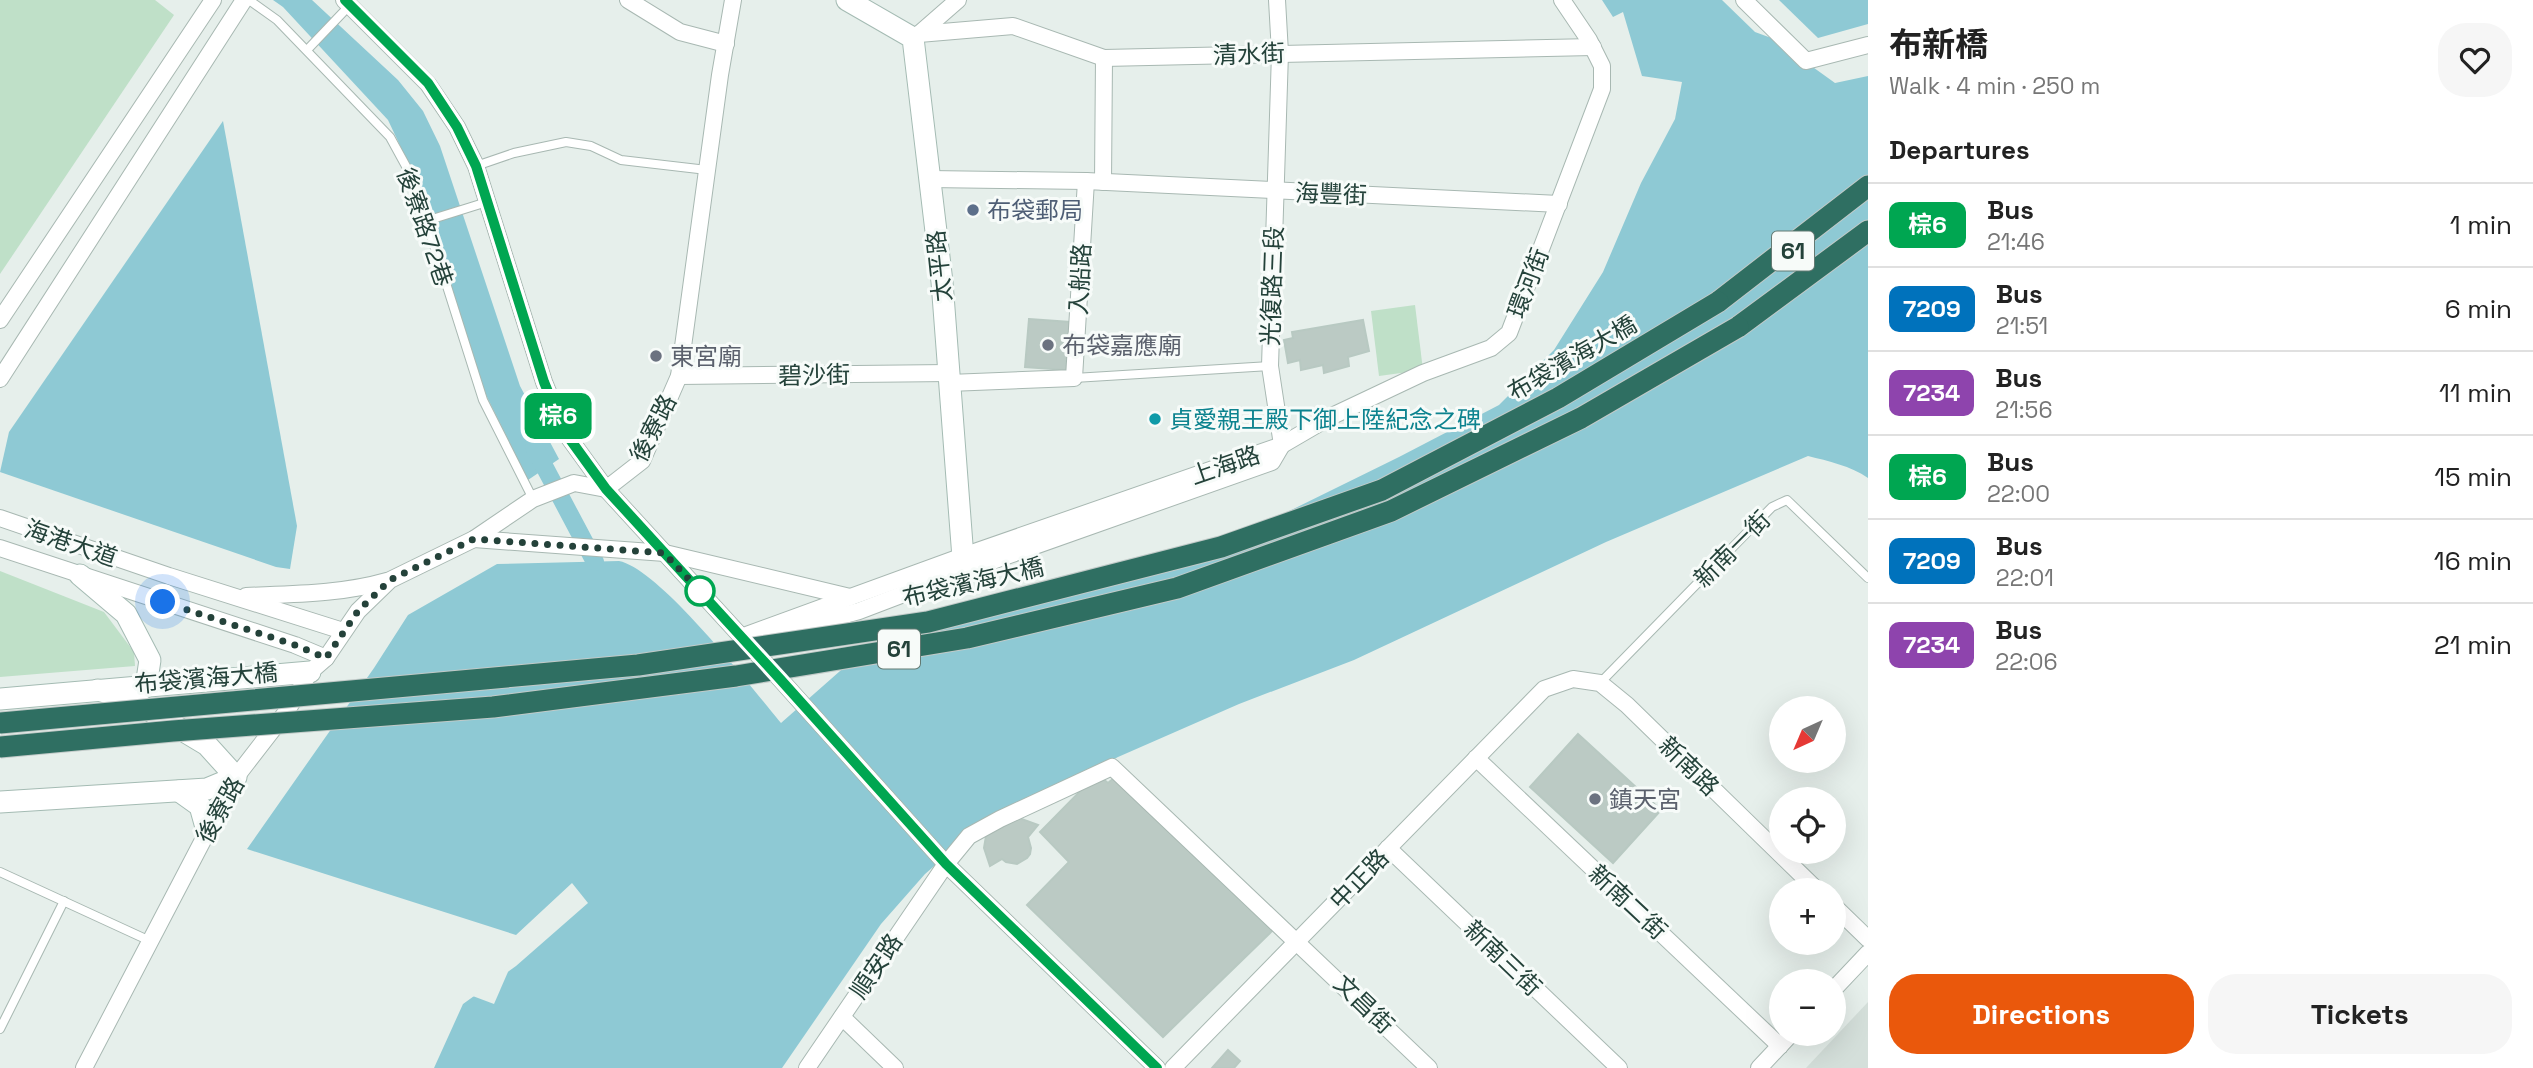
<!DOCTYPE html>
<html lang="en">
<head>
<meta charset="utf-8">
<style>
  body { margin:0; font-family:"Space Grotesk","Noto Sans TC",sans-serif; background:#f6f6f6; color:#222; height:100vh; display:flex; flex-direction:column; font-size:26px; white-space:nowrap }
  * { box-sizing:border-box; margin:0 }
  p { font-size:23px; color:#767676 }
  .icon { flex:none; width:38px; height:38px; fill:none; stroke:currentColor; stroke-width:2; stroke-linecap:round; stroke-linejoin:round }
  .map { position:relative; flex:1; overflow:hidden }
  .panel { display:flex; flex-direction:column; background:#fff; width:665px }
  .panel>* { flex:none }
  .badge { padding:0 14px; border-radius:10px; font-size:24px; line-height:46px }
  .needle { width:46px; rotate:224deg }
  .controls { position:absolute; left:1769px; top:696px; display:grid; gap:14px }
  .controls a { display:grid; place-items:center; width:77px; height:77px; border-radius:50%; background:#fff; box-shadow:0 7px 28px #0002; font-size:35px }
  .you { position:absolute; width:35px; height:35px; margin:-18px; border:5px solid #fff; border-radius:50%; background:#1a73e8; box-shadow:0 0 0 10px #1a73e833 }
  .map>.badge { position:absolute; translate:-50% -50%; box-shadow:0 0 0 4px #fff }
  h2 { padding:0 21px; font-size:26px; line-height:63px }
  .round { display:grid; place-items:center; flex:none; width:74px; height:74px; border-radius:28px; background:#f6f6f6 }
  .head { display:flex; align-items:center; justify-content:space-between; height:119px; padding:0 21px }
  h1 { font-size:33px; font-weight:700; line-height:52px }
  .action { display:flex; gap:14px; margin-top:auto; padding:14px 21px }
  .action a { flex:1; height:80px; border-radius:28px; background:#ea580c; color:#fff; font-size:28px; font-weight:700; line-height:80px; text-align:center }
  .action a+a { background:#f6f6f6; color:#222 }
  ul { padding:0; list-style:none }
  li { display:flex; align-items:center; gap:21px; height:84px; padding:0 21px; border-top:2px solid #e0e0e0 }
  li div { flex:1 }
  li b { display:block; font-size:26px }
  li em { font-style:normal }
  li .badge { min-width:77px; font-weight:700; text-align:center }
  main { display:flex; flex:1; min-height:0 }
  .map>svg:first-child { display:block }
</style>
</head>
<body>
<main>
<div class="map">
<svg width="1868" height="1068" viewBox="0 0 1868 1068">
  <rect width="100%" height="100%" fill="#e6efeb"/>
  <path fill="#d4dfda" d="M1868 1002V1068H1806Z"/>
  <g fill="#bfe0c8">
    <path d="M0 0H155L174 15 0 274Z"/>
    <path d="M1415 305 1423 370 1379 376 1371 311Z"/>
    <path d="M0 571 104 612 134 652 135 666 0 677Z"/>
  </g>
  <g fill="#8ec9d4">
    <path d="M273 0H312L398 80 423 111 440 146 520 386 559 459 528 480 486 395 420 188 388 120 283 7Z"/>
    <path d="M1602 0H1722L1755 32 1774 39 1835 83 1868 76V478C1851 466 1828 461 1808 456L1606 542 1354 660 1239 704 1118 757 969 836 925 874 881 924 782 1068H434L463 1004 516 966 588 903 572 883 516 935 247 849 374 668 408 615 497 564 619 561C660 569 751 687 781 723L865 649 1067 588 1273 519 1399 457 1499 405 1554 350 1603 272 1641 183 1675 119 1682 82 1642 76 1623 12 1613 17Z"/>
    <path d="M1779 0H1868V24L1818 38Z"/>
    <path d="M223 121 297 526 290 569 276 567 0 472 9 432Z"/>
  </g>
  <path fill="#e6efeb" d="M511 965 494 1004 470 995Z"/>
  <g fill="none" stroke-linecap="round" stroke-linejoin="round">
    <path stroke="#8ec9d4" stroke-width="18" d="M534 447 595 562"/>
  </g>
  <g fill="#bbcac4" stroke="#b8c9c2" stroke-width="2">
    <path d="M1029 319 1070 322 1066 370 1025 367Z"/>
    <path d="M1363 320 1369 351 1348 357 1349 366 1324 373 1323 365 1301 370 1300 360 1288 363 1284 340 1293 338 1292 332Z"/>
    <path d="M1578 734 1661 810 1613 863 1530 787Z"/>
    <path d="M1097 774 1108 783 1115 777 1272 931 1163 1037 1027 905 1069 862 1040 832Z"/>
    <path d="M1016 817 1038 825 1028 837 1031 848 1030 854 1027 858 1017 864 1006 862 1002 859 990 866 984 848 986 836Z"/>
    <path d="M1228 1050 1240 1061 1234 1068H1212Z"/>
  </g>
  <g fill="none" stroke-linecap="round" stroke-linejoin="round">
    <g stroke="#a8b8b2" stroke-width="10">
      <g id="lane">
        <path d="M249 0 277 20 390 137 413 179 483 400 533 499"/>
        <path d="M307 50 350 5"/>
        <path d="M476 166 514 153 566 142 591 146 621 160 707 170"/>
        <path d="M426 221 487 202"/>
        <path d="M1074 378 1270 366"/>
        <path d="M1600 683 1772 507 1787 500 1868 578"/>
        <path d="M0 872 150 941"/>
        <path d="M0 1029 64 901"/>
      </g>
    </g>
    <g stroke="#a8b8b2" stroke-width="18">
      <g id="street">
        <path d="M344 0 428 84 457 127 476 166 544 382 564 431 606 489 780 679 946 864 1157 1068"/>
        <path d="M628 0 680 32 726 44"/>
        <path d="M1277 0 1280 53 1270 366 1282 445"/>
        <path d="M1744 0 1806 61 1868 45"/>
        <path d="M919 34 1013 26 1104 58 1593 47"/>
        <path d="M919 34 958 0"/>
        <path d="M929 179 1086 181 1559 204"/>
        <path d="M1103 182 1104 58"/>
        <path d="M0 320 213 0"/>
        <path d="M679 376 949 373"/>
        <path d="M0 379 244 0"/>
        <path d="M949 383 1074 378 1086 181"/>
        <path d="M0 518 169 576 343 631"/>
        <path d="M474 539 665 553 850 597"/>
        <path d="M0 548 295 645 326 658"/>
        <path d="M246 596C293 594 342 594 387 581"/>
        <path d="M741 637 963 556 1282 445 1330 417 1423 373 1491 348 1509 333 1602 89V66L1589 40 1562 0"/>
        <path d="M767 637 859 611 964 571 1272 462 1282 445"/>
        <path d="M1476 758 1780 1046"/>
        <path d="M1388 848 1619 1068"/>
        <path d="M1834 906 1868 939"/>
        <path d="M1834 989 1868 953"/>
        <path d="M842 1017 895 1068"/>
        <path d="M84 1068 236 777 287 711 310 672 326 658 358 611 390 580 474 539 533 499 574 483 606 489 642 461 679 376 720 75 733 0"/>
        <path d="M807 1068 946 864 969 836 1000 819 1112 767 1429 1068"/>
        <path d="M1173 1068 1544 689 1573 679 1600 683 1627 705 1818 891"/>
        <path d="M1759 1068 1791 1034"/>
      </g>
    </g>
    <g stroke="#a4bbb3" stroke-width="23">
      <g id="secondary">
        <path d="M847 0 913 38 942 282 964 571"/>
        <path d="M80 575 126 614 150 660 146 686"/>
        <path d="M0 699 310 672"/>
        <path d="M179 791 200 806 207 831"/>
        <path d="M0 802 207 789 236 777 207 745 132 700 98 690"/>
      </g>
    </g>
    <g stroke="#c2cac8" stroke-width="23">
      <g id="highway">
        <path d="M1718 302 1868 186"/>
        <path d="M1738 327 1868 231"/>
      </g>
    </g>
    <use href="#lane" stroke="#fff" stroke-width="8"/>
    <use href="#street" stroke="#fff" stroke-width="16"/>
    <use href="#secondary" stroke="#fff" stroke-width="21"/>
    <use href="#highway" stroke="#2f6f62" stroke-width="21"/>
    <g stroke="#c2cac8" stroke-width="23" stroke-linecap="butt">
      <g id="highway-bridge">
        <path d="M0 723 638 665 928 622 1221 547 1382 490 1558 398 1718 302"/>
        <path d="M0 747 173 731 493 707 736 676 967 638 1177 588 1391 511 1581 418 1738 327"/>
      </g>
    </g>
    <use href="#highway-bridge" stroke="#2f6f62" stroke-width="21"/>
  </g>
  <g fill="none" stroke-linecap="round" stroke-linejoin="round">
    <g stroke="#fff" stroke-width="16">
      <path id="line" d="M345 0 428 83 457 127 476 166 544 382 564 431 606 489 780 679 946 864 1157 1068"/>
    </g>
    <use href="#line" stroke="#00a651" stroke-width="10"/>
    <path stroke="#24423a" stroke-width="7" stroke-dasharray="0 12.6" d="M163 602 295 645 326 658 358 611 390 580 474 539 664 553 700 591"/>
  </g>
  <circle fill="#5c6f8a" stroke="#f7fbf9" stroke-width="2.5" cx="973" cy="210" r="7"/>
  <g fill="#6b7280" stroke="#f7fbf9" stroke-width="2.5">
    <circle cx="1048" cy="345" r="7"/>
    <circle cx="656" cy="356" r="7"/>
    <circle cx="1595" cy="799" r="7"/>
  </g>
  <circle fill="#0f9aa8" stroke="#f7fbf9" stroke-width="2.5" cx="1155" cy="419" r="7"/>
  <circle fill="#fff" stroke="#00a651" stroke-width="3.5" cx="700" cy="591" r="14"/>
  <g text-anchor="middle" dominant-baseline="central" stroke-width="6" stroke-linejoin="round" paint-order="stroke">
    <g fill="#f7fbf9" stroke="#637a73" stroke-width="2">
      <rect x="1772" y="231.5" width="42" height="39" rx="5"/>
      <rect x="878" y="629.5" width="42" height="39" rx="5"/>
    </g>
    <g font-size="23" font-weight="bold" fill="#24423a">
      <text x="1793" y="251">61</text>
      <text x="899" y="649">61</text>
    </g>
    <g font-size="24" fill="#24423a" stroke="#f7fbf9">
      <text transform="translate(1249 54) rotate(-2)">清水街</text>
      <text transform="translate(1331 194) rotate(2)">海豐街</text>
      <text transform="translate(425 227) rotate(71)">後寮路72巷</text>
      <text transform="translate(939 266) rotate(-96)">太平路</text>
      <text transform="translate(1080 279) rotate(-87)">入船路</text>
      <text transform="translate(1528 283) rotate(-69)">環河街</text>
      <text transform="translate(1272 286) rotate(-88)">光復路三段</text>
      <text transform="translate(1572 358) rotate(-30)">布袋濱海大橋</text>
      <text transform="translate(814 375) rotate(-1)">碧沙街</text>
      <text transform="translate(653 428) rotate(-63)">後寮路</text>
      <text transform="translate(1225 465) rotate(-19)">上海路</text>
      <text transform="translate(71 543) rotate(19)">海港大道</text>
      <text transform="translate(1732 549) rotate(-45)">新南一街</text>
      <text transform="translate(973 582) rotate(-13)">布袋濱海大橋</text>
      <text transform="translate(206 678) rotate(-5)">布袋濱海大橋</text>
      <text transform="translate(1689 766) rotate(44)">新南路</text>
      <text transform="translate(220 810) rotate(-61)">後寮路</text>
      <text transform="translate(1359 879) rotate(-46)">中正路</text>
      <text transform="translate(1628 902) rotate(43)">新南二街</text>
      <text transform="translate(1503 958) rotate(44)">新南三街</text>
      <text transform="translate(876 966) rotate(-56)">順安路</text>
      <text transform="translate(1364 1004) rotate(44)">文昌街</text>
    </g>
    <g font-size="24" fill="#4e5e75" stroke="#f7fbf9" text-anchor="start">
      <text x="987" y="210">布袋郵局</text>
    </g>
    <g font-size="24" fill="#5b616d" stroke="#f7fbf9" text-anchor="start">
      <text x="1062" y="345">布袋嘉應廟</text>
      <text x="670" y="356">東宮廟</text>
      <text x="1609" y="799">鎮天宮</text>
    </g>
    <g font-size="24" fill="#0d838f" stroke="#f7fbf9" text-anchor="start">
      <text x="1169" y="419">貞愛親王殿下御上陸紀念之碑</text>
    </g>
  </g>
</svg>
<div class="controls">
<a><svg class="needle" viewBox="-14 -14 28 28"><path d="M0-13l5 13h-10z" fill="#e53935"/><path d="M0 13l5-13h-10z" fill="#767676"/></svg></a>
<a><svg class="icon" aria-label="locate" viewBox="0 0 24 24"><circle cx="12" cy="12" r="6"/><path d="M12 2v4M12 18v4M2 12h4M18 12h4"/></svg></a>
<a>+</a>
<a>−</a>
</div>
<div class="you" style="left:163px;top:602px"></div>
<b class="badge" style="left:558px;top:416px;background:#00a651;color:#fff">棕6</b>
</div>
<section class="panel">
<div class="head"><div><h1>布新橋</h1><p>Walk · 4 min · 250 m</p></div><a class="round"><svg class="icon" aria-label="heart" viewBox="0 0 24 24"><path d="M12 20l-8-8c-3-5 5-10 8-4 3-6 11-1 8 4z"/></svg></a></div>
<h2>Departures</h2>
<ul>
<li><span class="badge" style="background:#00a651;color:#fff">棕6</span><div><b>Bus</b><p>21:46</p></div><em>1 min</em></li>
<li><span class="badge" style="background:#0072bc;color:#fff">7209</span><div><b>Bus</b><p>21:51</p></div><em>6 min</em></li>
<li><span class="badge" style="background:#8e44ad;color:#fff">7234</span><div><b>Bus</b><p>21:56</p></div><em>11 min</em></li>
<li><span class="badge" style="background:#00a651;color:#fff">棕6</span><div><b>Bus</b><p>22:00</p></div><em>15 min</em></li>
<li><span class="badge" style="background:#0072bc;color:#fff">7209</span><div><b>Bus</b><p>22:01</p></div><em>16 min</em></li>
<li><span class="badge" style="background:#8e44ad;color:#fff">7234</span><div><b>Bus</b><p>22:06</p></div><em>21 min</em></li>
</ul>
<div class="action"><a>Directions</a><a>Tickets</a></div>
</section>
</main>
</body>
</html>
